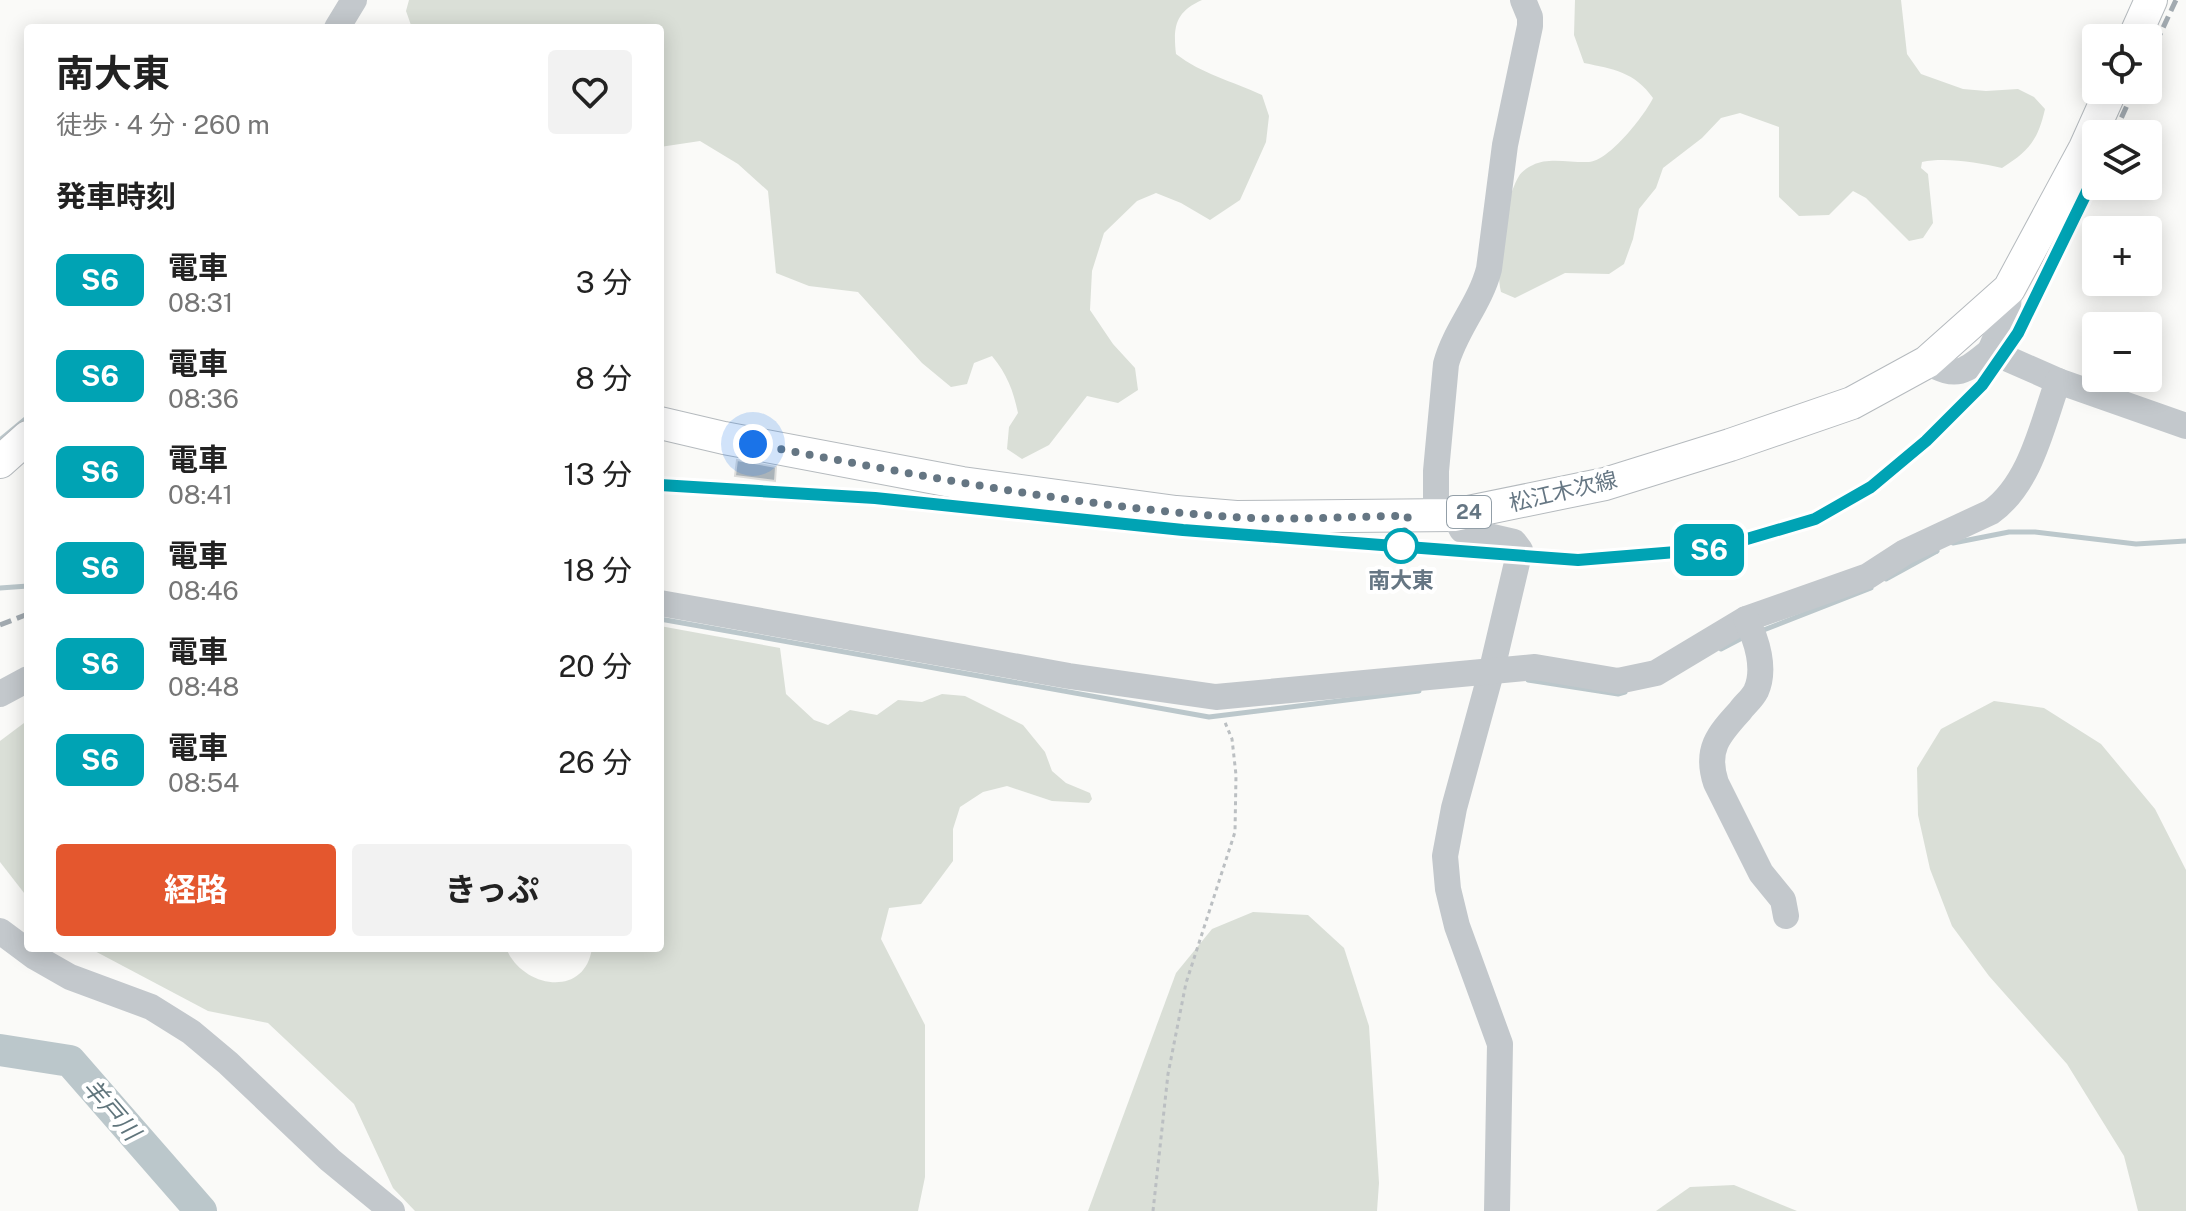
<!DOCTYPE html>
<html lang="ja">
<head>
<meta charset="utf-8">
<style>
  body { margin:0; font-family:"Public Sans","Noto Sans JP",sans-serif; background:#f2f2f2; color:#222; height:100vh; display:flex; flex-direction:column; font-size:30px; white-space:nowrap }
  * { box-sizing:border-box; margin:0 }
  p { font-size:26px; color:#767676 }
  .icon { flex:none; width:44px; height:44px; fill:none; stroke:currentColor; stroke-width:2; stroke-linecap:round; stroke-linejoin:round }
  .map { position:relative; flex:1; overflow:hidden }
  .panel { position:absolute; left:24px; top:24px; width:640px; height:928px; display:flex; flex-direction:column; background:#fff; border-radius:8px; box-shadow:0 4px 20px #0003 }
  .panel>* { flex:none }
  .badge { padding:0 16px; border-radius:12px; font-size:28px; line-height:52px }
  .controls { position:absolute; left:2082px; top:24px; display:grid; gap:16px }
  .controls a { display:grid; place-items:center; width:80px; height:80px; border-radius:8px; background:#fff; box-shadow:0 4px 20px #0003; font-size:40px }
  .you { position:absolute; width:40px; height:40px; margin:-20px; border:6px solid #fff; border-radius:50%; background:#1a73e8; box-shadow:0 0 0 12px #1a73e833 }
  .map>.badge { position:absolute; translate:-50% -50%; box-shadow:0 0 0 4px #fff }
  h2 { padding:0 32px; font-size:30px; line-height:72px }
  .round { display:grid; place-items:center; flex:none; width:84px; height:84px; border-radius:8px; background:#f2f2f2 }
  .head { display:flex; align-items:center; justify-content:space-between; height:136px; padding:0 32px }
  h1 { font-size:38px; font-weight:700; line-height:60px }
  .action { display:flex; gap:16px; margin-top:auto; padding:16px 32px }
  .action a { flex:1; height:92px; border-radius:8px; background:#e4572e; color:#fff; font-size:32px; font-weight:700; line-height:92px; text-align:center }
  .action a+a { background:#f2f2f2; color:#222 }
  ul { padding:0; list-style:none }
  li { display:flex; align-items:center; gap:24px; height:96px; padding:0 32px }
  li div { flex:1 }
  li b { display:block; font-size:30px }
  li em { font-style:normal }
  li .badge { min-width:88px; font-weight:700; text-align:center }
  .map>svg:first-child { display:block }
</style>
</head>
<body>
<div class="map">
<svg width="2186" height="1211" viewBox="0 0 2186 1211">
  <rect width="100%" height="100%" fill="#fafaf8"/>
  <g fill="#dadfd7">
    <path d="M409 0H1202C1175 12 1173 27 1176 54 1202 74 1232 81 1262 95L1269 116 1266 142 1240 200 1210 220 1181 203 1156 193 1137 201 1104 233 1092 271 1090 310 1113 344 1135 368 1138 390 1118 403 1087 396 1049 445 1022 459 1007 449 1009 427 1018 413C1013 390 1007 374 992 356L974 363 967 384 951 387 922 363 858 292 809 286 776 273 768 191 738 164 700 141 660 147V28H412L406 11Z"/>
    <path d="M1575 0H1901L1907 54 1921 74 1963 89 1986 91 2018 89 2034 97 2045 109C2038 140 2029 151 2002 168 1978 163 1947 157 1922 162L1921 168 1928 174 1933 223 1923 238 1909 241 1866 198 1853 191 1829 215 1799 216 1779 197V127L1740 113 1721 118 1702 138 1663 168 1656 188 1639 209 1633 239 1624 264 1609 274 1565 273 1515 298 1501 292C1494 264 1504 201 1519 176 1521 172 1528 167 1533 165 1548 157 1572 163 1589 162 1609 161 1645 115 1653 98 1635 72 1613 69 1584 63L1574 35Z"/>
    <path d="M660 626 780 648 786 694 814 720 828 725 850 710 877 715 898 700 922 702 942 694 965 696 1023 725 1045 752 1052 771 1066 783 1090 793 1092 799 1089 803 1052 801 1007 786 983 792 960 807 953 829V861L921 904 889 908 881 939 925 1025V1177L918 1211H415L393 1188 354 1104 268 1023 208 1011 89 948H506C522 988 585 999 592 948H660Z"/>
    <path d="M1994 701 2044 708 2101 744 2155 809 2186 870V1211H2138L2124 1156 2067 1064 1989 976 1952 926 1930 869 1918 815 1917 768 1941 729Z"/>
    <path d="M28 720V898L0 862V741Z"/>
    <path d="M1253 912 1308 915 1344 948 1369 1026 1379 1183 1377 1211H1088L1176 973 1212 929Z"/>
    <path d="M1734 1185 1797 1211H1656L1690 1187Z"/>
  </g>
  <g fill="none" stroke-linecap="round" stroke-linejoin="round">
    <g stroke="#bbc7cb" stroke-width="5">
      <path d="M0 440 28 417"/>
      <path d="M1953 543 2009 532H2035L2136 544 2186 541"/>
      <path d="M1886 579 1937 551"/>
      <path d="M0 588 28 586"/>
      <path d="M660 619 1209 717 1419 691"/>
      <path d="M1761 631 1871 588"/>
      <path d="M1721 649 1744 637"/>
      <path d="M1528 680 1618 694 1625 692"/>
    </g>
    <path stroke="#bbc7cb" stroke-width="32" d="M0 1050 70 1061 201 1211"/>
  </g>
  <path fill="#aab3b9" stroke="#dcdcda" stroke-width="2" d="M737 460 776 467 775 481 735 476Z"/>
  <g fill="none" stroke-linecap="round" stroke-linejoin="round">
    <g stroke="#b5babe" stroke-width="34">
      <g id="major">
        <path d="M2134 38 2151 0"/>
        <path d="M660 423 724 438 962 483 1176 512 1236 517 1454 515 1605 484 1730 445 1852 403 1927 362 2009 289 2085 148 2111 90"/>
        <path d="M0 462 28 437"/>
      </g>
    </g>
    <path stroke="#bbbfc2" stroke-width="3" stroke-dasharray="4 4" stroke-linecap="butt" d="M1153 1211 1168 1074 1186 983 1235 832 1236 775 1232 739 1224 720"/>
    <g stroke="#c3c8cc" stroke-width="26">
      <path d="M337 28 354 0"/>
      <path d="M2009 289 2008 309 1990 351 2058 381 2186 426"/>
      <path d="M1927 362C1957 379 1965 372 1990 351"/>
      <path d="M1436 515V471L1446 364C1455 330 1480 304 1489 269L1505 145 1530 26V17L1523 0"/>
      <path d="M1454 515 1462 530 1514 542 1520 550 1492 669 1454 808 1445 856 1448 889 1457 926 1500 1044 1497 1211"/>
      <path d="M660 603 1069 676 1216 697 1535 667 1618 681 1656 673 1746 619 1868 576 1905 552 1991 512C2031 483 2042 425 2058 381"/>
      <path d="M1746 619C1757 640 1766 669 1756 691 1752 699 1745 704 1740 711 1718 735 1705 750 1716 783L1761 873 1783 900 1786 916"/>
      <path d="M0 694 28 679"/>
      <path d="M0 931 35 957 70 977 151 1007 191 1032 228 1063 330 1160 392 1211"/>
    </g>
    <use href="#major" stroke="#fff" stroke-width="32"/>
    <g stroke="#a2aab0" stroke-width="5" stroke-dasharray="12 6" stroke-linecap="butt">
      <path d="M2148 60 2176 0"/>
      <path d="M2114 134 2134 90"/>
      <path d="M660 485 875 498 1183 530 1578 560 1713 549 1815 519 1871 487 1926 441 1982 385 2018 333 2096 173"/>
      <path d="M0 625 28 614"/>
    </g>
  </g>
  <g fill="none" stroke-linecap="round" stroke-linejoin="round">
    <g stroke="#fff" stroke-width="18">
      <path id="line" d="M660 485 875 498 1183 530 1578 560 1713 549 1815 519 1871 487 1926 441 1982 385 2018 333 2096 173"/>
    </g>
    <use href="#line" stroke="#00a3b4" stroke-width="12"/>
    <path stroke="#657683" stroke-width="8" stroke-dasharray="0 14.4" d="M753 444C912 474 1071 506 1232 517 1290 521 1350 516 1408 516L1401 546"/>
  </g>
  <circle fill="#fff" stroke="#00a3b4" stroke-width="4" cx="1401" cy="546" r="16"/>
  <g text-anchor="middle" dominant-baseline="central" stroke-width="8" stroke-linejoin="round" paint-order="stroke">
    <rect fill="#fff" stroke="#939fa8" stroke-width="2" x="1447" y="496" width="44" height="32" rx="6"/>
    <g font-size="20" font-weight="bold" fill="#657683">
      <text x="1469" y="512">24</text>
    </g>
    <g font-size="22" fill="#657683" stroke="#fff">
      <text transform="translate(1563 491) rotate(-13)">松江木次線</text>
    </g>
    <g font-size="22" font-weight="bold" fill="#657683" stroke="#fff">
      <text x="1401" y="580">南大東</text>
    </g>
    <g font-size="24" font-style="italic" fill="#60757c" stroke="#fff">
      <text transform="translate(112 1109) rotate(49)">羊戸川</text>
    </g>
  </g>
</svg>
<div class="controls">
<a><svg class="icon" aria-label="locate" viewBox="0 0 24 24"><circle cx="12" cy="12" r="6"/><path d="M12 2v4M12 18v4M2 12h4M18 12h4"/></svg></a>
<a><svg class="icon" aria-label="layers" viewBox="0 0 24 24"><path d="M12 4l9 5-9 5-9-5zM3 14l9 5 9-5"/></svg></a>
<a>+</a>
<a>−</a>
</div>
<div class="you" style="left:753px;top:444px"></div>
<b class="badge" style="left:1709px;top:550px;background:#00a3b4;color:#fff">S6</b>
<section class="panel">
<div class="head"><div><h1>南大東</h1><p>徒歩 · 4 分 · 260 m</p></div><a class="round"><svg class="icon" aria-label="heart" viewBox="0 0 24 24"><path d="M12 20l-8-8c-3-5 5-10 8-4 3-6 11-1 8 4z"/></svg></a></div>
<h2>発車時刻</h2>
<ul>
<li><span class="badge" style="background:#00a3b4;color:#fff">S6</span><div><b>電車</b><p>08:31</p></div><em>3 分</em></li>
<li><span class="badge" style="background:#00a3b4;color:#fff">S6</span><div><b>電車</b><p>08:36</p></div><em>8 分</em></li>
<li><span class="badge" style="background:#00a3b4;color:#fff">S6</span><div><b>電車</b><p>08:41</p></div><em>13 分</em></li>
<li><span class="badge" style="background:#00a3b4;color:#fff">S6</span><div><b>電車</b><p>08:46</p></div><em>18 分</em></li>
<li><span class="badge" style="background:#00a3b4;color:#fff">S6</span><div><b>電車</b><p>08:48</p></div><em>20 分</em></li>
<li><span class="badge" style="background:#00a3b4;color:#fff">S6</span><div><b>電車</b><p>08:54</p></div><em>26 分</em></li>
</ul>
<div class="action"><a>経路</a><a>きっぷ</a></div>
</section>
</div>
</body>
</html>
